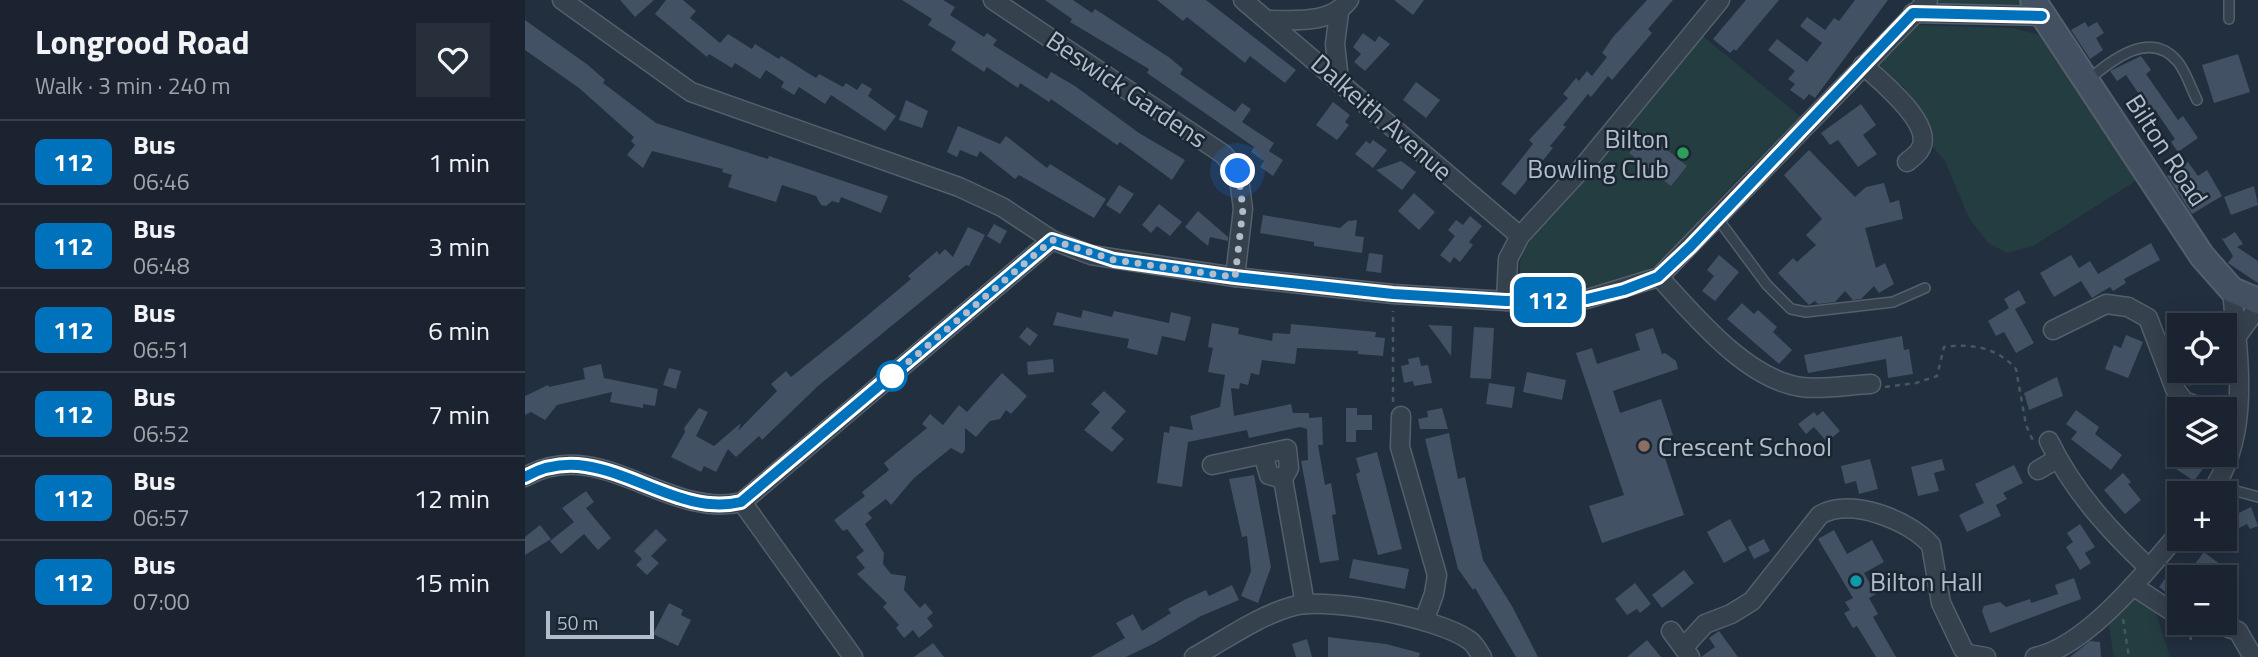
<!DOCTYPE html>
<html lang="en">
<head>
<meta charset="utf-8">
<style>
  body { margin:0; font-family:"Titillium Web",sans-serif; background:#272f3b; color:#f1f3f6; height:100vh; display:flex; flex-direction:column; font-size:26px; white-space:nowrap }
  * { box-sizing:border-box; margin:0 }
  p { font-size:23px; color:#9fa4aa }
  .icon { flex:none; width:38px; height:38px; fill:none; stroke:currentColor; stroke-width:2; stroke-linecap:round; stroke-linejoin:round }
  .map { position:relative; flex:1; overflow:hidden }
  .panel { display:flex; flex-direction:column; background:#1a232f; width:525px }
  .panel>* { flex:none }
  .badge { padding:0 14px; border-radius:10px; font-size:24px; line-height:46px }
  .fabs { position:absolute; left:1642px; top:313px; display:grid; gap:14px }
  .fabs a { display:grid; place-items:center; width:70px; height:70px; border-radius:0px; background:#1a232f; box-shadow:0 4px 18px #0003,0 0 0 2px #38404b; font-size:35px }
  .scale { position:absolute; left:21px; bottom:18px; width:108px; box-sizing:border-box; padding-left:7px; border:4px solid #b2bcca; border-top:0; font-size:19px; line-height:24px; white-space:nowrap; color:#b2bcca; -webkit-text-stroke:5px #1b2633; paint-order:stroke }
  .you { position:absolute; width:35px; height:35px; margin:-18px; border:5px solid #fff; border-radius:50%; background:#1a73e8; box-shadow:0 0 0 10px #1a73e833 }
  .map>.badge { position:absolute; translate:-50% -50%; box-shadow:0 0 0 4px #fff }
  .round { display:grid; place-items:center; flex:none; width:74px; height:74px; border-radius:0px; background:#272f3b }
  .headline { display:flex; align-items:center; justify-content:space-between; height:119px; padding:0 35px }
  h1 { font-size:33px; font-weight:700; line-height:52px }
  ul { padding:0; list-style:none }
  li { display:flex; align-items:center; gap:21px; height:84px; padding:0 35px; border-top:2px solid #38404b }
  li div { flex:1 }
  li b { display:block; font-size:26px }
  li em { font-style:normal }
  li .badge { min-width:77px; font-weight:700; text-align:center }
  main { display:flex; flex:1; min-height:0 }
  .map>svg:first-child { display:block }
</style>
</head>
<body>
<main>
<section class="panel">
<div class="headline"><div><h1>Longrood Road</h1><p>Walk · 3 min · 240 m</p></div><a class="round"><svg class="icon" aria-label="heart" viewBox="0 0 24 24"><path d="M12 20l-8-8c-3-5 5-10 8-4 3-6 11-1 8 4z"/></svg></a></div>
<ul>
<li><span class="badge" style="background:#0072bc;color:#fff">112</span><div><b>Bus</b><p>06:46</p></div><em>1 min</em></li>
<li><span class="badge" style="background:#0072bc;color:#fff">112</span><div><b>Bus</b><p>06:48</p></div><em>3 min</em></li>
<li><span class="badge" style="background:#0072bc;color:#fff">112</span><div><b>Bus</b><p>06:51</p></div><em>6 min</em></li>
<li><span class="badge" style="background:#0072bc;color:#fff">112</span><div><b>Bus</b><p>06:52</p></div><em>7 min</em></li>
<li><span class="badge" style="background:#0072bc;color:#fff">112</span><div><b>Bus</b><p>06:57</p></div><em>12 min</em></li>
<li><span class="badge" style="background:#0072bc;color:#fff">112</span><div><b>Bus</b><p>07:00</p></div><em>15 min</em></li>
</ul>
</section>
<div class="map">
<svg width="1733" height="657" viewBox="0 0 1733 657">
  <rect width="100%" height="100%" fill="#222f3f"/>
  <g fill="#243d40">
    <path d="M1411 0H1498L1499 8 1403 7Z"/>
    <path d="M1391 25 1488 28 1515 35 1614 179 1508 246 1482 253 1463 243 1444 218 1420 161 1407 146 1406 127 1391 104 1379 87 1351 69Z"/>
    <path d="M1174 33 1276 117C1248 144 1219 171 1193 200 1178 217 1157 247 1139 260 1109 281 1035 300 1000 287 990 266 995 255 1008 236Z"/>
    <path d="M1610 596 1631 613 1645 657H1589L1583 621Z"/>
  </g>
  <g fill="#425163">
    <path d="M95 0H129L110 17Z"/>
    <path d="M141 0H158L171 11 165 18 195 43 203 34 227 49 230 44 254 59 256 56 291 78 294 74 318 87 321 83 332 90 337 83 347 89 343 96 371 116 360 131 306 95 300 104 274 87 269 95 256 87 259 82 241 70 235 79 210 63 207 68 184 54 182 57 130 14Z"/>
    <path d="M377 0H418L430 7 425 15 459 37 462 33 472 40 468 45 522 79 526 72 550 86 614 133 660 160 647 180 595 142 592 145 526 99 524 102 495 83 493 88 462 67 459 72 426 50 431 42 403 25 407 19Z"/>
    <path d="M520 0H548L567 13 570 9 645 58 658 69 655 74 710 112 717 103 726 109 717 122 749 143 744 151 758 160 748 176 735 167 739 161 726 152 729 147 622 73 624 69 545 22 547 19Z"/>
    <path d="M632 0H681L771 70 760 83 725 56 720 63 662 17 658 21Z"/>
    <path d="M869 0H899L888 15Z"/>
    <path d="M1122 0H1148L1123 29 1127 33 1087 80 1083 76 1066 97 1063 94 1038 125 1041 127 1025 146 1028 148 990 195 976 184 1008 144 1004 140 1043 98 1038 94 1051 78 1054 81 1062 71 1067 76 1082 57 1077 53 1088 37Z"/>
    <path d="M1221 0H1254L1211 51 1209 49 1205 53 1188 39Z"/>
    <path d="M1330 0H1363L1290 98 1284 94 1279 100 1265 90 1270 84 1263 79 1270 71 1243 50 1252 39 1282 62 1297 43 1275 26 1282 17 1300 30 1309 18 1314 21Z"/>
    <path d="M0 20 63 65 80 80 78 83 131 123 243 159 244 156 363 196 356 213 316 197 314 203 307 201 301 206 296 205 291 196 257 185 251 202 203 187 207 175 197 172 198 169 127 151 118 168 102 155 110 145 106 141 109 137 54 88 0 50Z"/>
    <path d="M1560 22 1563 27 1572 22 1579 33 1571 38 1578 50 1565 59 1546 30Z"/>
    <path d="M838 33 850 42 854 36 865 44 840 71 829 62 836 54 828 47Z"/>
    <path d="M1713 54 1725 92 1689 103 1677 65Z"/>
    <path d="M1616 56 1626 70 1621 74 1653 120 1658 116 1673 138 1653 152 1646 142 1650 139 1630 110 1621 116 1615 107 1620 103 1601 75 1592 81 1585 71Z"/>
    <path d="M891 82 915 100 901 118 878 100Z"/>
    <path d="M381 100 403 111 397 128 374 120Z"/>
    <path d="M808 102 825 115 820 122 824 125 812 140 791 125Z"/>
    <path d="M1336 104 1351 125 1338 135 1352 154 1333 167 1313 140 1305 145 1296 133Z"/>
    <path d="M433 126 475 144 481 136 522 168 525 164 581 199 569 218 494 175 490 179 455 151 452 157 435 150 432 157 422 152Z"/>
    <path d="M1120 132 1162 166 1146 186 1104 153Z"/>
    <path d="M848 140 862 150 848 168 830 154 841 141 845 144Z"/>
    <path d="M1284 150 1330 197 1341 187 1359 183 1365 203 1374 200 1378 219 1340 228 1351 268 1360 263 1369 284 1354 293 1349 286 1336 299 1328 300 1320 291 1310 302 1293 304 1290 301 1284 305 1253 273 1268 258 1272 262 1291 245 1281 235 1297 219 1259 175Z"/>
    <path d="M876 161 891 172 877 190 851 170Z"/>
    <path d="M1663 162 1673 176 1682 170 1697 196 1667 214 1642 176Z"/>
    <path d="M594 185 609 194 595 214 581 205Z"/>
    <path d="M1729 186 1733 205 1706 215 1699 197Z"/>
    <path d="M889 193 910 212 894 230 873 211Z"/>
    <path d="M634 204 657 222 645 236 632 226 626 233 617 225Z"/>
    <path d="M673 211 703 237V241L685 237 683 246 660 227Z"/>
    <path d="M738 215 815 228 823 221 832 220 830 236 839 237 837 253 789 246V242L735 233Z"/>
    <path d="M945 216 957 226 944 242 948 245 935 262 929 257 925 263 915 255 930 236 923 230 931 220 938 225Z"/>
    <path d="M469 224 482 231 475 244 462 236Z"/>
    <path d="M443 227 460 235 444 266 441 265 293 386 237 440 234 436 211 457 203 449 191 472 179 466 176 472 146 457 160 432 159 428 174 408 183 412 171 436 189 446 216 423 213 431 252 391 246 384 261 371 266 377 331 325 386 279 383 276 412 251 414 255 420 249 428 257Z"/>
    <path d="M1710 232 1718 244 1712 247 1733 261V283L1703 263 1708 256 1696 237 1699 239Z"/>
    <path d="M1626 243 1635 260 1599 279 1601 283 1588 291 1585 287 1567 298 1556 281 1529 297 1515 273 1546 255 1554 268 1565 261 1573 274Z"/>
    <path d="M844 253 858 255 856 273 841 271Z"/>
    <path d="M1194 255 1214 272 1190 301 1177 291 1189 276 1182 270Z"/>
    <path d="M1494 290 1501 303 1490 309 1509 343 1491 353 1479 332 1471 336 1463 321 1484 308 1479 299Z"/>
    <path d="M1217 303 1229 314 1233 310 1252 327 1248 332 1267 350 1254 364 1202 319Z"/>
    <path d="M558 310 587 317 589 311 644 323 646 312 666 317 660 341 637 336 632 355 602 348 604 339 528 325 532 312 556 318Z"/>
    <path d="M687 323 714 328 713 334 747 341 748 333 765 334 766 324 851 332 850 337 860 338 858 356 833 354V351L772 348 770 364 737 360 734 375 726 373 723 385 715 383 714 389 706 388 709 416 766 404 768 413H784V418L797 417 798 445H793L800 485 806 483 811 514 807 515 814 560 795 563 776 461 783 460 782 429 775 427 724 438 722 430 663 442 657 487 632 483 639 432 644 433 645 426 668 430 665 416 695 407 700 375 683 372 688 348 683 347Z"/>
    <path d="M903 325 927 326 926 356 913 338Z"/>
    <path d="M502 327 513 335 505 346 494 337Z"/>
    <path d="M949 327 969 328 966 379 945 378Z"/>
    <path d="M1128 328 1137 354 1140 353 1151 361 1153 369 1088 391 1095 413 1136 399 1148 435 1134 440 1159 515 1077 543 1064 506 1099 495 1051 353 1067 348 1072 364 1115 350 1110 334Z"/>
    <path d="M1601 335 1618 342 1603 378 1580 369 1589 345 1596 348Z"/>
    <path d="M1377 336 1379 350 1384 349 1388 374 1363 378 1361 359 1283 373 1279 355Z"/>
    <path d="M894 357 896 366 903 365 907 383 889 386 888 381 879 383 876 366 884 364 883 359Z"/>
    <path d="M528 359 529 372 503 375 502 362Z"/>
    <path d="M76 364 79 378 133 389 130 406 118 404V408L85 402 87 392 32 405 20 420 6 412 0 415V396L23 385 24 387 60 379 58 368Z"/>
    <path d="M144 368 156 371 151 389 138 385Z"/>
    <path d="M1670 371H1702V374L1664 386 1661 374Z"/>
    <path d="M1002 372 1041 380 1037 400 998 392Z"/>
    <path d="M477 373 502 396 486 414 481 410 475 419 465 421 451 437 440 428V450L437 454 426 448 389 478 366 505 361 499 343 513 347 518 340 524 359 553 358 564 366 574 381 576 379 590 395 608 400 603 408 613 402 618 408 626 394 638 388 630 379 638 371 628 374 625 358 607 362 603 332 574 340 568 331 557 339 551 322 529 318 531 309 520 340 496 337 492 364 470 359 463 402 428 397 424 405 414 418 425 434 405 442 412Z"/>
    <path d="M1532 377 1538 396 1504 410 1499 393Z"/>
    <path d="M964 383 990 387 987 408 961 404Z"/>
    <path d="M579 391 601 411 586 428 599 439 587 452 559 430 575 412 566 404Z"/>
    <path d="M821 408H832V415H847V430H831V442H821Z"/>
    <path d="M917 408 923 429H895L893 419 903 417 902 411Z"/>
    <path d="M1551 410 1574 427 1570 434 1597 455 1586 470 1546 439 1552 432 1541 424Z"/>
    <path d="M1298 411 1315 431 1302 442 1289 427 1281 434 1273 424 1289 412 1292 416Z"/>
    <path d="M924 433 933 479 940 477 958 560 987 606 1013 657H991L950 588 948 590 933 569 900 439Z"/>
    <path d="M852 452 877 549 853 555 831 474 835 472 831 458Z"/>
    <path d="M1661 455H1688L1669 481 1651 469Z"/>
    <path d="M1345 459 1353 489 1334 494 1331 481 1320 484 1316 466Z"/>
    <path d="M1417 459 1420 470 1409 473 1414 491 1393 496 1386 467Z"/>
    <path d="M1489 465 1498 483 1478 493 1482 499 1471 505 1476 516 1442 532 1434 515 1459 503 1450 484Z"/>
    <path d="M1598 473 1606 482 1603 484 1616 500 1600 514 1579 490Z"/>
    <path d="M729 475 746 567 733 603 716 596 726 571 722 536 717 537 704 479Z"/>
    <path d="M61 491 69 502 61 508 86 538 73 550 59 534 36 554 25 541 49 522 37 508Z"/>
    <path d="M1726 507 1733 526 1725 529 1722 524 1704 533 1699 520Z"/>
    <path d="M1205 519 1222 550 1199 563 1182 532Z"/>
    <path d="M1555 524 1570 547 1560 553 1566 563 1555 570 1541 547 1548 542 1542 533Z"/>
    <path d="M15 525 26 539 0 555V537Z"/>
    <path d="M131 529 142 540 126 556 134 563 122 575 111 565 117 559 109 551Z"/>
    <path d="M1309 530 1322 554 1347 540 1359 562 1339 573 1351 594 1344 598 1353 614 1348 617 1371 657H1351L1332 626 1328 628 1319 613 1325 610 1320 602 1328 598 1293 539Z"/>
    <path d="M1239 539 1245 551 1229 559 1223 547Z"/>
    <path d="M1679 552 1696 565 1686 578H1659Z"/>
    <path d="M828 559 884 569 880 589 824 578Z"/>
    <path d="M1159 570 1169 583 1137 608 1127 595Z"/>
    <path d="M1642 576 1654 585 1646 596 1634 587Z"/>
    <path d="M1549 578 1556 599 1465 633 1457 611 1459 606 1475 602 1481 607 1505 599 1506 603 1533 594 1530 585Z"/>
    <path d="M1110 583 1126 604 1115 613 1112 609 1102 615 1090 599Z"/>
    <path d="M707 585 714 600 676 616 630 643 601 657H566L600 638 591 623 608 614 617 631 646 613 643 609 661 599 681 590 684 596Z"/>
    <path d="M144 603 158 610 156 615 166 620 153 646 128 634Z"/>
    <path d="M1194 631 1213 657H1176L1190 647 1184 638Z"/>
    <path d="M803 637 861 644 895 653 894 657H803Z"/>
    <path d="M782 639 787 657H771L767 644Z"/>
    <path d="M1122 640 1136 657H1102Z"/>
    <path d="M1565 641 1575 642 1576 657H1545Z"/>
    <path d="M408 643 419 657H389Z"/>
  </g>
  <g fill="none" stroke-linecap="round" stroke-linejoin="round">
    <g stroke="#545f6c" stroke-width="12">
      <g id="service">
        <path d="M1704 19V0"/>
        <path d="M1563 80C1586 61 1625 28 1653 62 1661 72 1666 88 1672 100"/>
        <path d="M1193 219 1242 285 1266 309 1281 312 1368 302 1400 288"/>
        <path d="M1690 485 1733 497"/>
      </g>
    </g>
    <g stroke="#545f6c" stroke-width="21">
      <g id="minor">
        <path d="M37 0 166 92 434 187 477 207 527 240 566 255 710 277 868 294 981 301 1062 299 1134 277 1403 0"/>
        <path d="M468 0 698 154 713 171 718 209 710 277"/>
        <path d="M718 0 995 236"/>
        <path d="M814 13 810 44 814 80"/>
        <path d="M1388 13 1517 16"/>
        <path d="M743 20C772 20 805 24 824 0"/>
        <path d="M1338 65C1354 80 1413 126 1394 151 1391 155 1386 159 1382 162"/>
        <path d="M1134 277C1170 316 1221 379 1276 387 1298 390 1324 385 1346 384"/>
        <path d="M981 301 983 259 995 236 1052 174 1195 0"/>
        <path d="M1528 330 1581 304 1603 307 1623 318 1650 389 1659 401 1675 407 1713 406"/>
        <path d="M1712 336 1733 307"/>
        <path d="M876 416 875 447 912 575 909 594 899 621"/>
        <path d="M1524 441C1548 491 1584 530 1624 568"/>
        <path d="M738 454 744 475 758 479"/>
        <path d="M687 465 762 449 764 468 758 479 780 604"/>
        <path d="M1513 470 1532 459"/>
        <path d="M0 477C75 434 142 520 217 502L527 240"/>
        <path d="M1685 494C1727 435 1713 358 1707 290"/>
        <path d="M217 502 328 657"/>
        <path d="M1608 586 1654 616"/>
        <path d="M1689 623 1713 631 1728 657"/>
        <path d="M1146 631 1165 657"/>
        <path d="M1159 647 1180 624 1206 614 1227 601 1295 515C1326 497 1384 520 1406 545L1416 603 1438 649 1443 654 1461 657"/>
        <path d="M669 657C700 640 734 615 769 606 806 597 913 618 944 640 950 644 953 651 957 657"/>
        <path d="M1510 657C1561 647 1621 572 1654 533"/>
      </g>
    </g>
    <g stroke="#545f6c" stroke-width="28">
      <path id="secondary" d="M1508 0 1677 256 1707 290 1733 301"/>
    </g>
    <g stroke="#425a5d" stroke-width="2.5" stroke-dasharray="5 5" stroke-linecap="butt">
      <path d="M1360 387 1391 383 1412 376 1419 347C1447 343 1473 348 1491 369L1501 425 1509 443"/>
      <path d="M868 402V311"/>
      <path d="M1598 619 1604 657"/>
      <path d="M1664 626 1666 640"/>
    </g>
    <use href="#service" stroke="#36414e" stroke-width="9"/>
    <use href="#minor" stroke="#36414e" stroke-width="18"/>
    <use href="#secondary" stroke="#435062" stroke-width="24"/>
  </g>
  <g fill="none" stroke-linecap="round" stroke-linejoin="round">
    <g stroke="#fff" stroke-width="16">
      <path id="line" d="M0 477C75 434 142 520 216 502L527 240 589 260 710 277 868 294 981 301 1062 299 1099 290 1133 277 1165 247 1388 13 1517 16"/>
    </g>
    <use href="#line" stroke="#0072bc" stroke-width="10"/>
    <path stroke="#b2bcca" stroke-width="7" stroke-dasharray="0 12.6" d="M367 376 361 381 527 240 589 260 710 277 718 209 713 171"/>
  </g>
  <circle fill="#2e9e5b" stroke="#1b2633" stroke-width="2.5" cx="1158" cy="153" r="7"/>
  <circle fill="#fff" stroke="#0072bc" stroke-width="3.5" cx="367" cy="376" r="14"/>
  <circle fill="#8d6e63" stroke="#1b2633" stroke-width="2.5" cx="1119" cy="446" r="7"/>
  <circle fill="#0f9aa8" stroke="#1b2633" stroke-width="2.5" cx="1331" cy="581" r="7"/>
  <g text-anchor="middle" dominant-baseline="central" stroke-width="5" stroke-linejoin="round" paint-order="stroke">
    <g font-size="26" fill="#b2bcca" stroke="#1b2633">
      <text transform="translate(602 89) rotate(34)">Beswick Gardens</text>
      <text transform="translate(857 117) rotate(41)">Dalkeith Avenue</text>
      <text transform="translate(1642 150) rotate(57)">Bilton Road</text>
    </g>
    <g font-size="26" fill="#b2bcca" stroke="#1b2633" text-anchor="start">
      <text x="1144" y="138" text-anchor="end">Bilton<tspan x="1144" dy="30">Bowling Club</tspan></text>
      <text x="1133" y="446">Crescent School</text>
      <text x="1345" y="581">Bilton Hall</text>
    </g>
  </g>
</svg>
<div class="fabs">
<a><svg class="icon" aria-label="locate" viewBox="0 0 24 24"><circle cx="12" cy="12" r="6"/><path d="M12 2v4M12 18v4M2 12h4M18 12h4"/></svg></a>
<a><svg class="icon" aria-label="layers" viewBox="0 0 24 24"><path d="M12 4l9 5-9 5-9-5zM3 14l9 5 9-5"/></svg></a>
<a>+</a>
<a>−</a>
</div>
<div class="scale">50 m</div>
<div class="you" style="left:713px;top:171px"></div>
<b class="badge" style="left:1023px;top:300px;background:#0072bc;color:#fff">112</b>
</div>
</main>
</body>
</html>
